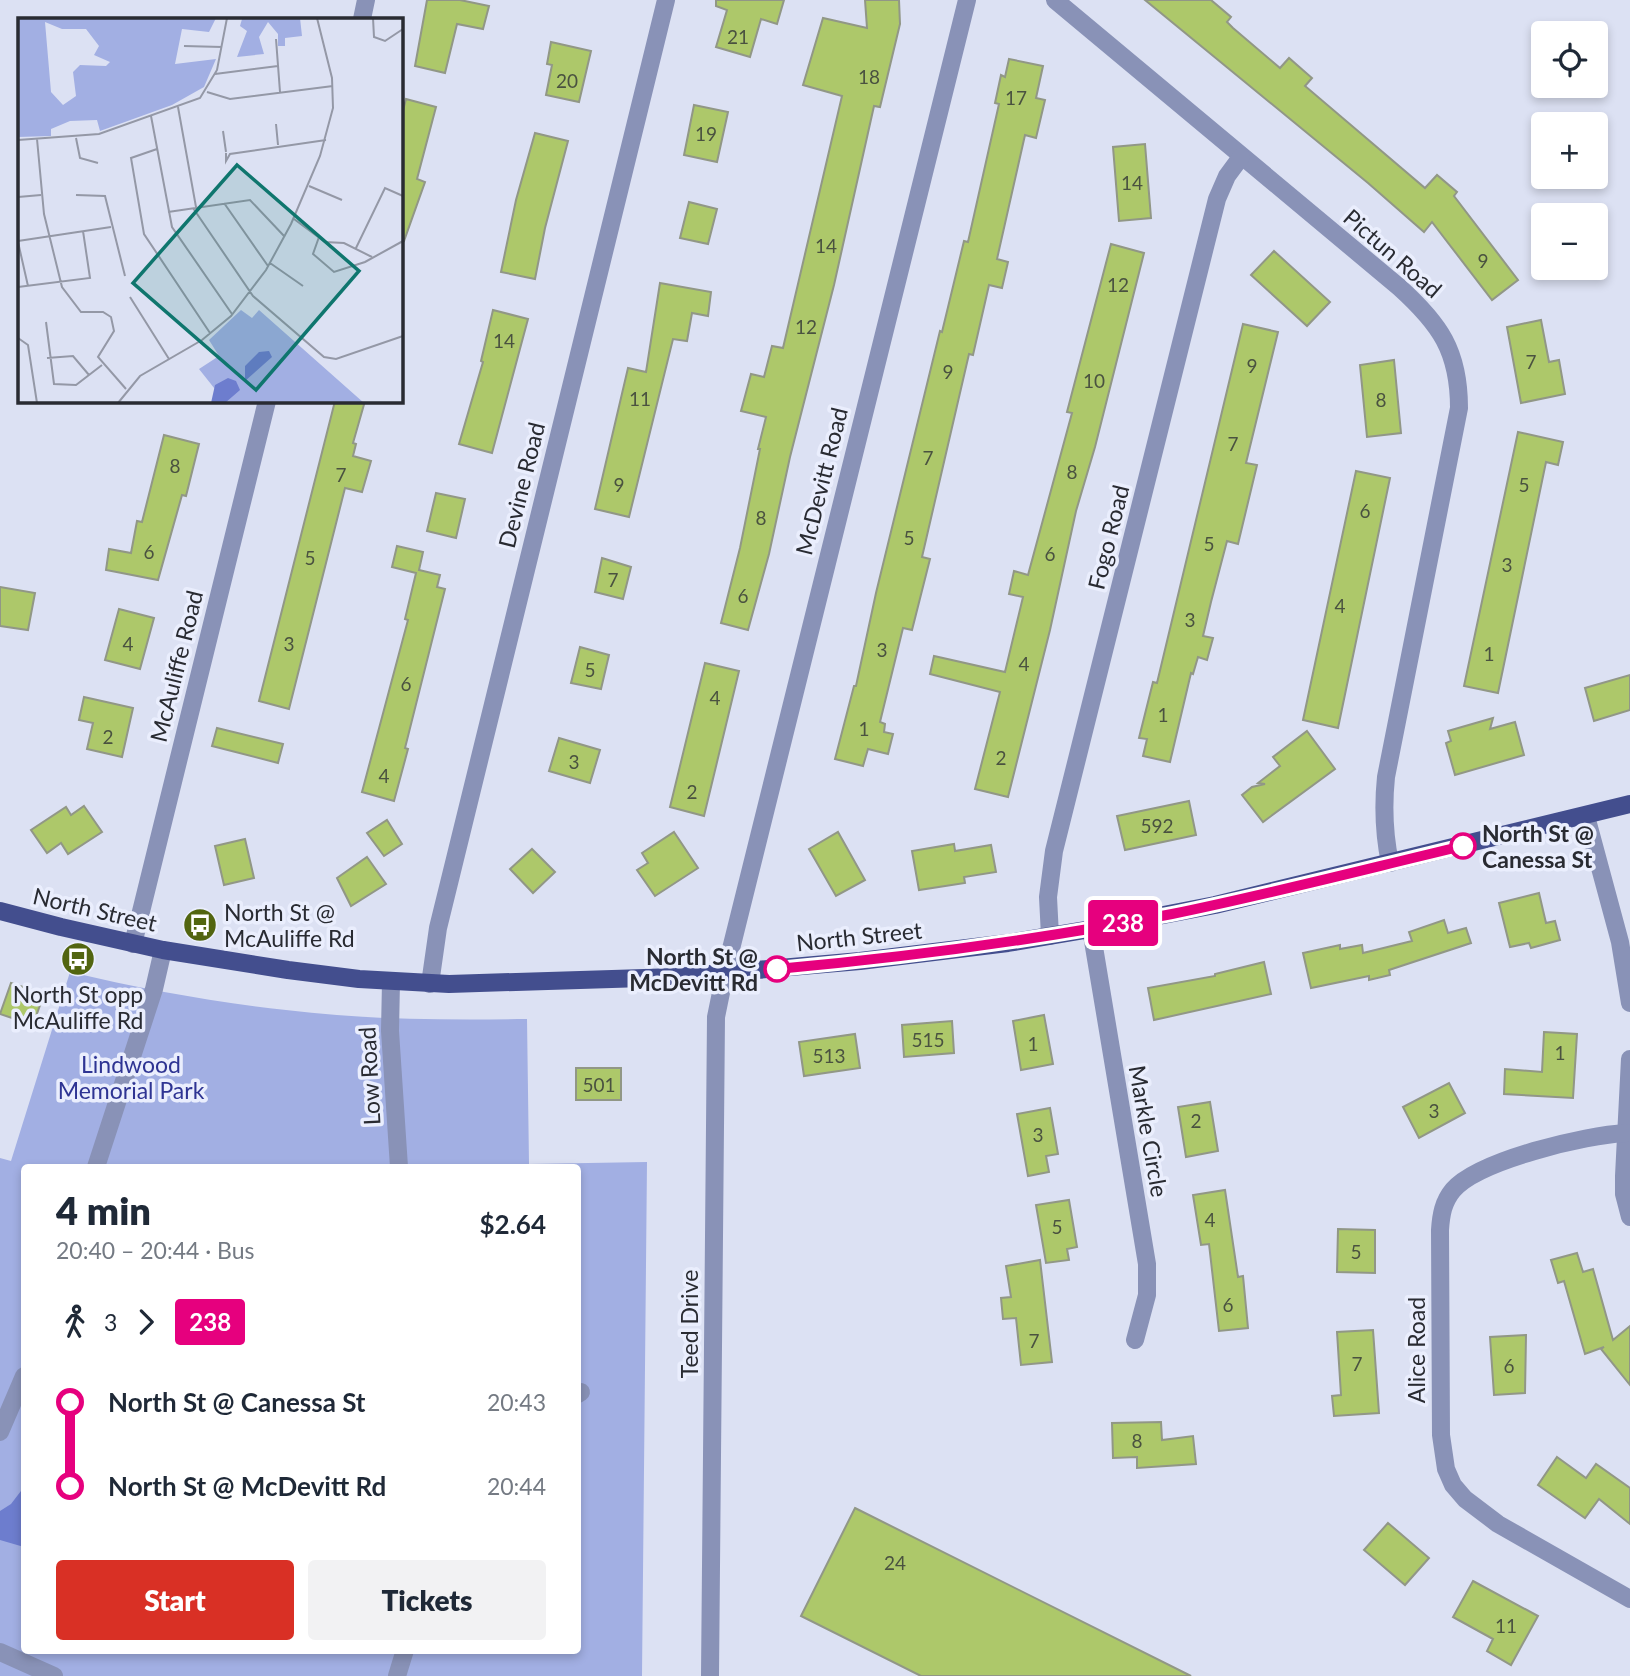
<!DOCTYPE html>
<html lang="en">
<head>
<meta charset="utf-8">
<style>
  body { margin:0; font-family:Lato,sans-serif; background:#f2f2f3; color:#1f2937; height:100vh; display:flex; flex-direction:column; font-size:26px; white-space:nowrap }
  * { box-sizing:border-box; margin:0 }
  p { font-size:23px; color:#747a83 }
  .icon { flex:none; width:38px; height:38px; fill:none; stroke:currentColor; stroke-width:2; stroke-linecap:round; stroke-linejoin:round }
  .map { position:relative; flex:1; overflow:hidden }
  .panel { position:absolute; left:21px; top:1164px; width:560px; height:490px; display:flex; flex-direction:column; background:#fff; border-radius:7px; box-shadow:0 4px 10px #0003 }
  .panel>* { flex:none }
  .badge { padding:0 14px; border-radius:5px; font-size:24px; line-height:46px }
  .tools { position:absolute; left:1531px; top:21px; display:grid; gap:14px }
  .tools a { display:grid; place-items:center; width:77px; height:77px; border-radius:7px; background:#fff; box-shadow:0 4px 10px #0003; font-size:35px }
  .map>.badge { position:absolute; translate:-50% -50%; box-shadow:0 0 0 4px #fff }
  .legs { display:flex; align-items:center; gap:10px; height:77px; padding:0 35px; font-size:23px }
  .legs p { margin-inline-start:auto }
  .overview { display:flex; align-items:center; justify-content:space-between; height:119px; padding:0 35px }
  h1 { font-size:38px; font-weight:800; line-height:52px }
  .primary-button { display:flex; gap:14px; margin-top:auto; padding:14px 35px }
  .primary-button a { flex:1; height:80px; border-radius:7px; background:#d93025; color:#fff; font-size:28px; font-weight:800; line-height:80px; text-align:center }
  .primary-button a+a { background:#f2f2f3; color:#1f2937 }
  ul { padding:0 35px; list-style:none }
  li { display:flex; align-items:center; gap:24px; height:84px; font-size:26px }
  li i { display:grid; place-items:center; width:10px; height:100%; margin:0 9px; background:currentColor }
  li i::after { content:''; width:18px; height:18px; margin:-9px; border:5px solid; border-radius:50%; background:#fff }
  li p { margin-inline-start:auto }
  li:first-child i { background:linear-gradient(#0000 50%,currentColor 0) }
  li:last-child i { background:linear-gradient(currentColor 50%,#0000 0) }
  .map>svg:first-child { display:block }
</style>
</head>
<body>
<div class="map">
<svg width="1630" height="1676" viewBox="0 0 1630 1676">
  <rect width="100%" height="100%" fill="#dce1f3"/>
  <path fill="#a2afe3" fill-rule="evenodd" d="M70 972C142 989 213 1002 286 1010 366 1020 447 1020 527 1019L529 1164 647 1162 642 1676H0V1158L11 1161ZM24 1167H578V1650H24Z"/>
  <path fill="#6d7dce" d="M24 1487V1547L0 1540V1511L11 1504Z"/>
  <g fill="#adc86a" stroke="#919786" stroke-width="2">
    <path d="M427 0H460L489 6 483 29 457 24 445 73 415 66Z"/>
    <path d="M716 0H784L777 24 761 19 750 57 716 47 727 10 716 6Z"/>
    <path d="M865 0H899L900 24 880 107 874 106 834 285 790 457 769 554 748 630 721 623 740 548 760 449H758L766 417 741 411 751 374 764 377 772 346 783 348 842 96 803 85 823 18 867 28Z"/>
    <path d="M1145 0H1211L1231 17 1227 22 1233 28 1280 68 1289 58 1312 78 1305 86 1425 188 1437 175 1457 192 1454 196 1518 280 1492 300 1432 222 1424 232 1368 183Z"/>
    <path d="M551 42 591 51 579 102 546 95 552 65 547 64Z"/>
    <path d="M1009 59 1043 66 1036 98 1045 100 1036 138 1025 135 997 259 1008 262 1002 288 989 285 973 355 969 354 922 557 930 559 912 630 903 628 880 722 885 724 884 732 893 734 888 754 868 749 863 766 835 759 854 686H856L876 593 940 331 942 332 964 241 968 242 999 104 995 103 1001 75 1005 77Z"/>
    <path d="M406 99 436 107 417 179 425 182 404 241 401 240V118Z"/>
    <path d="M694 105 728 112 717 162 684 155Z"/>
    <path d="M535 133 568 141 545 228 535 279 501 272 516 200Z"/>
    <path d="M1145 144 1151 218 1119 221 1113 147Z"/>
    <path d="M689 202 717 209 708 244 680 238Z"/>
    <path d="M1111 244 1144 253 1095 447 1076 511 1050 630 1008 797 975 789 1000 692 930 674 934 656 1005 672 1023 597 1009 594 1014 571 1028 575 1072 413 1067 412Z"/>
    <path d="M1274 251 1330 302 1307 326 1251 275Z"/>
    <path d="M660 283 711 292 708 316 692 313 687 341 673 339 629 517 595 509 628 368 646 372Z"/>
    <path d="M493 310 528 319 492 453 459 444 483 362 481 361Z"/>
    <path d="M1541 320 1549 362 1559 360 1565 394 1521 403 1507 327Z"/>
    <path d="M1243 324 1278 332 1246 463 1257 465 1238 544 1227 541 1211 602 1203 636 1213 638 1207 660 1198 657 1193 674 1191 673 1170 762 1143 756 1147 739 1139 738 1153 682 1157 683Z"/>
    <path d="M1394 360 1401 433 1367 437 1360 365Z"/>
    <path d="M335 401H365L353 443 356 444 353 456 371 461 362 492 345 488 289 709 259 701Z"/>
    <path d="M1518 432 1563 442 1558 465 1546 462 1498 693 1464 686Z"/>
    <path d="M164 435 199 444 186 496 182 495 158 580 106 570 109 549 131 553 137 521 142 522Z"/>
    <path d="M1356 471 1390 478 1338 728 1303 720Z"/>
    <path d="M436 493 465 499 456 538 427 531Z"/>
    <path d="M397 546 423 552 419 570 440 575 437 587 445 589 405 748 408 749 394 801 362 792 408 620 405 619 416 573 392 567Z"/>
    <path d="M602 558 631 567 623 599 595 592Z"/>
    <path d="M0 587 35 593 28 630 0 626Z"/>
    <path d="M119 609 154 618 140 669 105 660Z"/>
    <path d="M580 647 609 655 601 689 571 683Z"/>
    <path d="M705 663 739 671 704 816 670 807Z"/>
    <path d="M1630 675V710L1594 721 1585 688Z"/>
    <path d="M84 697 133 708 122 757 87 749 93 723 79 720Z"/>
    <path d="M1493 718 1490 729 1515 722 1524 755 1455 775 1446 743 1451 741 1448 731Z"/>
    <path d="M217 728 283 744 278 763 212 746Z"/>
    <path d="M1307 731 1335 769 1263 822 1242 795 1252 787 1265 784 1258 783 1280 766 1273 757Z"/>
    <path d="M559 738 600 750 590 783 549 771Z"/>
    <path d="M1189 801 1196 835 1125 850 1117 816Z"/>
    <path d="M84 806 102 832 68 854 61 843 47 853 31 830 66 807 71 815Z"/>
    <path d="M387 820 402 844 384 856 367 833Z"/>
    <path d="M674 832 698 868 655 896 637 870 648 863 642 853Z"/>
    <path d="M838 832 865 880 836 896 809 849Z"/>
    <path d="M245 839 254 878 224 885 215 846Z"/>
    <path d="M954 844 955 851 991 845 996 872 964 877 965 883 919 890 912 851Z"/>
    <path d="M532 849 555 872 533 893 510 869Z"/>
    <path d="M367 857 386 884 351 906 337 878Z"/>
    <path d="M1539 893 1546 923 1555 921 1560 940 1531 948 1529 943 1510 947 1499 903Z"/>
    <path d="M1444 920 1448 933 1466 928 1471 943 1389 970 1390 975 1369 980V976L1311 988 1303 953 1340 945V949L1362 945 1363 953 1412 941 1409 932Z"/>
    <path d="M1264 962 1271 994 1154 1020 1148 988 1215 976V974Z"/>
    <path d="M11 983 44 994 33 1025 0 1014Z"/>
    <path d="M1044 1015 1053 1064 1021 1070 1013 1021Z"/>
    <path d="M952 1021 954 1053 904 1057 902 1025Z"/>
    <path d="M1544 1032 1577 1034 1573 1098 1504 1094 1505 1069 1542 1072Z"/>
    <path d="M855 1034 860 1068 804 1076 799 1042Z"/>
    <rect x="576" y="1068" width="45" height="32"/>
    <path d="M1449 1083 1465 1113 1419 1138 1403 1107Z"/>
    <path d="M1210 1102 1218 1151 1186 1157 1178 1107Z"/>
    <path d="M1050 1108 1058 1154 1046 1156 1049 1172 1028 1176 1017 1114Z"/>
    <path d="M1225 1190 1238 1277 1243 1276 1248 1328 1219 1331 1209 1244 1201 1245 1193 1195Z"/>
    <path d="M1069 1200 1077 1247 1067 1249 1069 1260 1046 1263 1036 1205Z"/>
    <path d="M1338 1229 1375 1230V1273L1337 1272Z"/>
    <path d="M1577 1253 1583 1272 1593 1269 1613 1340 1630 1326V1385L1601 1349 1604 1347 1585 1354 1564 1281 1558 1283 1551 1260Z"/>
    <path d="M1040 1260 1052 1362 1021 1365 1016 1318 1003 1319 1001 1298 1011 1297 1006 1266Z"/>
    <path d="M1373 1330 1379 1413 1334 1416 1332 1396 1341 1395 1337 1332Z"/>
    <path d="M1526 1335 1525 1393 1494 1395 1490 1337Z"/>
    <path d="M1161 1422 1162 1440 1193 1436 1196 1464 1137 1468V1457L1113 1458 1112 1423Z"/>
    <path d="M1557 1457 1586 1478 1596 1464 1630 1488V1524L1599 1499 1585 1518 1538 1485Z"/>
    <path d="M855 1508 1191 1676H921L801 1616Z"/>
    <path d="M1388 1523 1429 1558 1405 1585 1364 1550Z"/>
    <path d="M1473 1581 1538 1616 1511 1665 1487 1651 1493 1639 1453 1617Z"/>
  </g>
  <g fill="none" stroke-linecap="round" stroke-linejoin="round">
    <g stroke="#8992b7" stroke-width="18">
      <path d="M1055 0 1399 287C1440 324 1459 351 1459 408L1386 777C1383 806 1384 834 1390 863"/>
      <path d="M362 19 366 0"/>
      <path d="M1586 816 1620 942 1630 1003"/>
      <path d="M1091 929 1147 1264V1295L1135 1340"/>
      <path d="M1050 936 1048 897 1054 851 1217 199 1227 176 1241 157"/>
      <path d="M133 944 267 401"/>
      <path d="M391 982 390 1031 399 1167"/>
      <path d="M430 984 438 928 666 0"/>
      <path d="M1630 1059 1624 1176V1194L1630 1217"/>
      <path d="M1626 1133C1586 1135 1479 1160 1453 1190 1443 1202 1441 1215 1440 1230L1441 1435 1446 1469 1453 1485 1465 1499 1498 1524 1630 1599"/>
      <path d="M96 1167 154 989 163 950"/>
      <path d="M578 1394 581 1392"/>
      <path d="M0 1432 24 1376"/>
      <path d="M0 1652 54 1676"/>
      <path d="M397 1676 405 1650"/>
      <path d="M710 1676 716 1017 725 973 967 0"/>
    </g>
    <path stroke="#434e8e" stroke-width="18" d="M0 911 61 927 163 950 288 970 359 979 449 984 676 977 860 961 1008 943 1091 929 1215 905 1630 804"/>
  </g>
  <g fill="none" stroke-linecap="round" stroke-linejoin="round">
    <g stroke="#fff" stroke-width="16">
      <path id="line-1" d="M777 969C910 957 1042 939 1172 914 1270 894 1366 869 1463 846"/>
    </g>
    <use href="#line-1" stroke="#e6007e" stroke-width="10"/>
  </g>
  <defs>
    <g id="bus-disc" transform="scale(1.75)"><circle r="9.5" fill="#526510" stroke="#eaeefd"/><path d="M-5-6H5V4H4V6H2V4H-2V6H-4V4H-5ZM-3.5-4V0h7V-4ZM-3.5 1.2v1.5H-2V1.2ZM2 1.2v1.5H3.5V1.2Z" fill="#fff"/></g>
  </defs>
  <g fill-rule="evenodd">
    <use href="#bus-disc" x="200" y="925"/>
    <use href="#bus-disc" x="78" y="959"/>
  </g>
  <g fill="#fff" stroke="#e6007e" stroke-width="3.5">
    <circle cx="1463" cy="846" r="12"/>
    <circle cx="777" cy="969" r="12"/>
  </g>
  <g text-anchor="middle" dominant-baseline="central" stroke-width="7" stroke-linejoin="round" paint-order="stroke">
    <g font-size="19" fill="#4a5240">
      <text x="738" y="36">21</text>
      <text x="869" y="76">18</text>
      <text x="567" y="80">20</text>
      <text x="1016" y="97">17</text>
      <text x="706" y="133">19</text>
      <text x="1132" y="182">14</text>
      <text x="826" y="245">14</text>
      <text x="1483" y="260">9</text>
      <text x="1118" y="284">12</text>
      <text x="806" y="326">12</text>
      <text x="504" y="340">14</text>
      <text x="1531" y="361">7</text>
      <text x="1252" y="365">9</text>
      <text x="948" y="371">9</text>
      <text x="1094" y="380">10</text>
      <text x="640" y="398">11</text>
      <text x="1381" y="399">8</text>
      <text x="1233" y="443">7</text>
      <text x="928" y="457">7</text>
      <text x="175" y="465">8</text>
      <text x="1072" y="471">8</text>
      <text x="341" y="474">7</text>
      <text x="619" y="484">9</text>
      <text x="1524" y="484">5</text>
      <text x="1365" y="510">6</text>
      <text x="761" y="517">8</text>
      <text x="909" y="537">5</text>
      <text x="1209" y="543">5</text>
      <text x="149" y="551">6</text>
      <text x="1050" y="553">6</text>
      <text x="310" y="557">5</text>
      <text x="1507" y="564">3</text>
      <text x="613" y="579">7</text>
      <text x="743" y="595">6</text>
      <text x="1340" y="605">4</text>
      <text x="1190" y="619">3</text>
      <text x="128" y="643">4</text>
      <text x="289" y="643">3</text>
      <text x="882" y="649">3</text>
      <text x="1489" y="653">1</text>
      <text x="1024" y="663">4</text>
      <text x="590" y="669">5</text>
      <text x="406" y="683">6</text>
      <text x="715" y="697">4</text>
      <text x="1163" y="714">1</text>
      <text x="864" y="728">1</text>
      <text x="108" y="736">2</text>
      <text x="1001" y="757">2</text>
      <text x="574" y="761">3</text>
      <text x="384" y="775">4</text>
      <text x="692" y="791">2</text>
      <text x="1157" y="825">592</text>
      <text x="928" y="1039">515</text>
      <text x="1033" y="1043">1</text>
      <text x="1560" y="1052">1</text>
      <text x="829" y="1055">513</text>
      <text x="599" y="1084">501</text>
      <text x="1434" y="1110">3</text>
      <text x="1196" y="1120">2</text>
      <text x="1038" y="1134">3</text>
      <text x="1210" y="1219">4</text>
      <text x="1057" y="1226">5</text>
      <text x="1356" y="1251">5</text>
      <text x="1228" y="1304">6</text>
      <text x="1034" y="1340">7</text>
      <text x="1357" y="1363">7</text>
      <text x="1509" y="1365">6</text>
      <text x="1137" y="1440">8</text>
      <text x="895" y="1562">24</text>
      <text x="1506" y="1625">11</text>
    </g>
    <g font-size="23" fill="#292b32" stroke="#eaeefd">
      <text transform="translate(1393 253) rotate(41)">Pictun Road</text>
      <text transform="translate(821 481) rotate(-76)">McDevitt Road</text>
      <text transform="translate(521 485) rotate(-76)">Devine Road</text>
      <text transform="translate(1108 537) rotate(-76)">Fogo Road</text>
      <text transform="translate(176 666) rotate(-76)">McAuliffe Road</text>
      <text transform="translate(95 909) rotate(13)">North Street</text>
      <text transform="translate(859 936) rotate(-6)">North Street</text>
      <text transform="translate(369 1076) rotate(-93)">Low Road</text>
      <text transform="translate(1149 1131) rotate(80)">Markle Circle</text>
      <text transform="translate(689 1324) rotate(-90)">Teed Drive</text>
      <text transform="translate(1416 1350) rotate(-90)">Alice Road</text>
    </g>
    <g font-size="23" font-weight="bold" fill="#292b32" stroke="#eaeefd" text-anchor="start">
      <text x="1482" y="833">North St @<tspan x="1482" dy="26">Canessa St</tspan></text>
      <text x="758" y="956" text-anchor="end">North St @<tspan x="758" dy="26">McDevitt Rd</tspan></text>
    </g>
    <g font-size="23" fill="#292b32" stroke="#eaeefd" text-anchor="start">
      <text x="224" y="912">North St @<tspan x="224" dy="26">McAuliffe Rd</tspan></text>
      <text x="78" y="994" text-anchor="middle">North St opp<tspan x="78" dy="26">McAuliffe Rd</tspan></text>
    </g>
    <g font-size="23" fill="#2e3493" stroke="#eaeefd">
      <text x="131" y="1064">Lindwood<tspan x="131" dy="26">Memorial Park</tspan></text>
    </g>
  </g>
  <g transform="translate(18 18)">
    <rect width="385" height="385" fill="#dce1f3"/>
    <path d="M0 0H198L191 14 164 11 157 46 198 41 186 69 154 87 82 113 79 102 52 103 33 111V118L0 119ZM27 4 44 11H68L81 28 76 37 92 44 88 48 62 47 55 54 58 78 45 87 33 74ZM282 0 284 18 267 20V28H260V16L250 4 241 19 246 36 219 39 229 13 222 8 224 1ZM223 292 234 300 241 292 346 385H208L181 351 201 338 191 322Z" fill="#a2afe3" fill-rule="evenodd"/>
    <path d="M241 334 251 333 254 339 227 363V348ZM210 360 218 363 222 372 207 385H193L197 367Z" fill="#6d7dce"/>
    <path fill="none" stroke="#9498a6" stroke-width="2" d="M355 0 356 19 367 23 385 11M258 21 262 74M166 28 204 29M197 56 260 48M189 74 212 81 315 68M160 89 178 189M133 98 154 209 214 296M258 106 260 127M205 113 208 134M58 120 62 140 80 145M19 121 26 196 44 269 63 294H85L93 299 96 313 80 339 108 371M0 122 81 116 182 80 199 52 209 0M139 131 113 140 126 216 192 315M208 135V143L212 136 308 122M291 168 324 182M58 177 87 178 107 258M0 179 23 177M206 185 250 248M175 190 235 278 306 339 318 341 385 318M150 194 232 182 267 219M276 201 307 224 326 225 354 239M301 219 295 236 316 254 347 244 385 223M0 223 93 209M0 224 10 268M338 230 367 170 385 178M252 245 285 268M0 269 72 260 65 213M112 279 151 341M28 304 36 366 58 367 84 347M0 320 10 327 19 385M29 340 55 338 71 357M100 385 122 358 184 322 213 298 248 252 273 206 302 138 315 90 314 60 299 0"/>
    <path fill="#0f766e" fill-opacity="0.15" stroke="#0f766e" stroke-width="3.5" d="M219 147 341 253 238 372 115 265Z"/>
    <rect width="385" height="385" fill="none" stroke="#292b32" stroke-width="3.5"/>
  </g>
</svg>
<div class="tools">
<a><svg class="icon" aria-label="locate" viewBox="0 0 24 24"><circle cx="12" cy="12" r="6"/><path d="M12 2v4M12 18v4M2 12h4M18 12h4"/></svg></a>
<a>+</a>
<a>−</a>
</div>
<b class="badge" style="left:1123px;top:923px;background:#e6007e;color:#fff">238</b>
<section class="panel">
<div class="overview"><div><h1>4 min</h1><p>20:40 – 20:44 · Bus</p></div><b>$2.64</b></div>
<div class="legs"><svg class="icon" aria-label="walk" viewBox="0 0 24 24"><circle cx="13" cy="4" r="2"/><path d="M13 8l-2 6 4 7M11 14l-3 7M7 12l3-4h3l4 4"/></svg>3<svg class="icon" aria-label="forward" viewBox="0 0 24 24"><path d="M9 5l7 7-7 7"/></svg><b class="badge" style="background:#e6007e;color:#fff">238</b></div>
<ul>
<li><i style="color:#e6007e"></i><b>North St @ Canessa St</b><p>20:43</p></li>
<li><i style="color:#e6007e"></i><b>North St @ McDevitt Rd</b><p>20:44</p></li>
</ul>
<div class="primary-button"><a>Start</a><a>Tickets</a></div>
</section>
</div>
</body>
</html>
